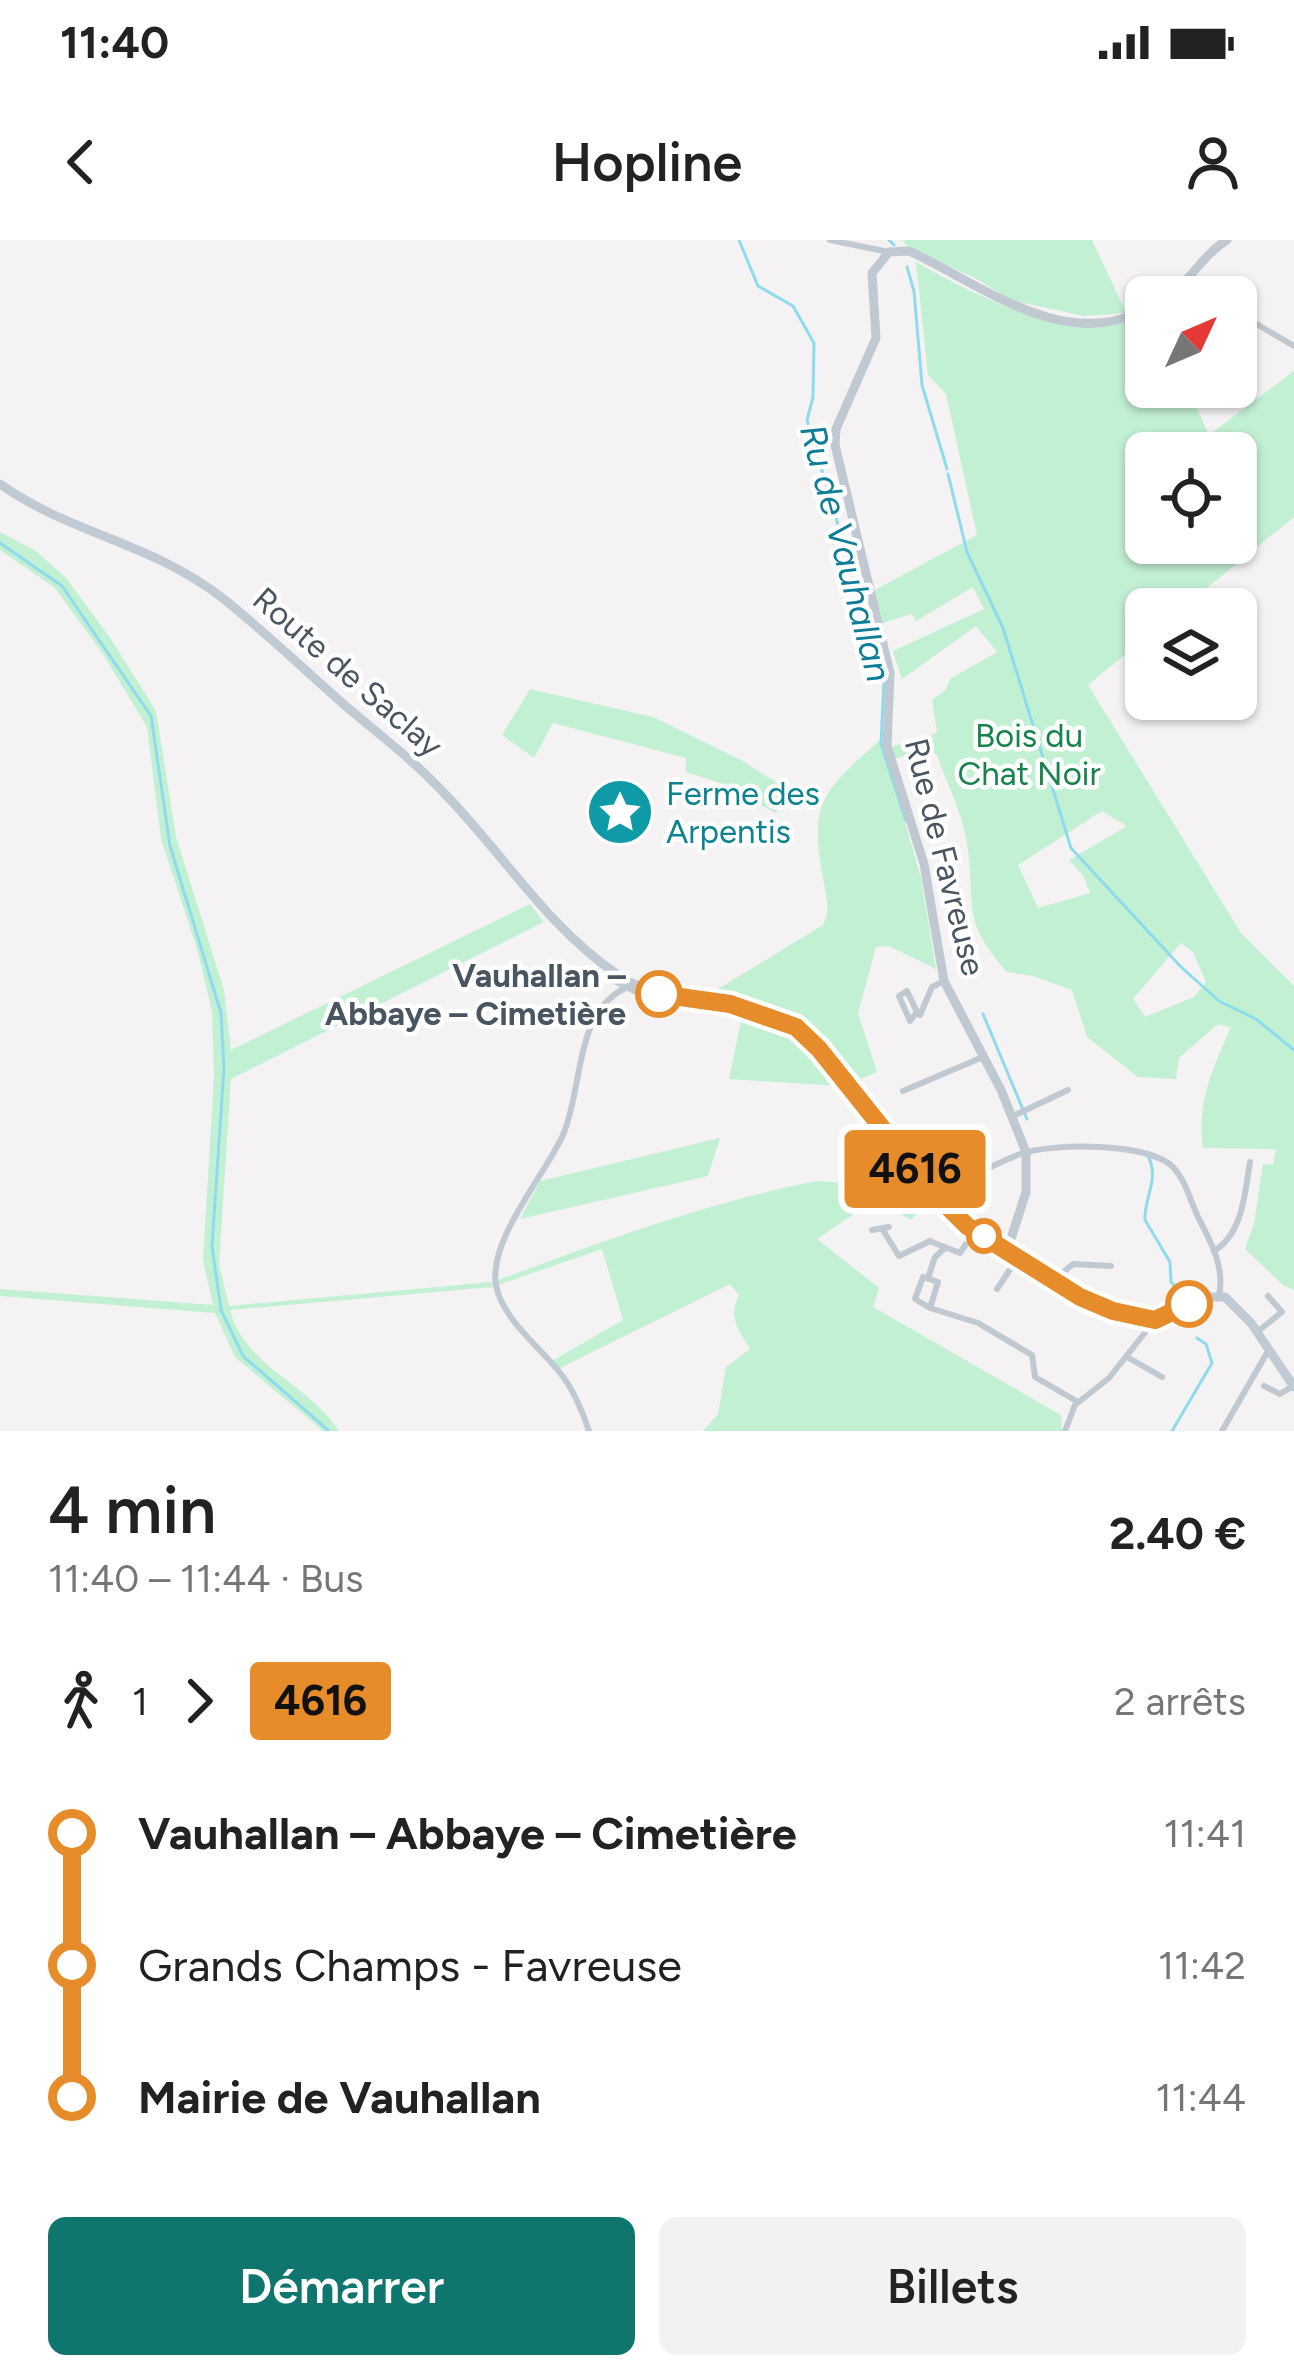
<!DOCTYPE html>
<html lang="fr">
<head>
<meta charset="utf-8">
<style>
  body { margin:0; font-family:Figtree,sans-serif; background:#f2f2f2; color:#222; height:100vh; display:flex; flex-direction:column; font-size:45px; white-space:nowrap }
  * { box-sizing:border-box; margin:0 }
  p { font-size:39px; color:#767676 }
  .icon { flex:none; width:66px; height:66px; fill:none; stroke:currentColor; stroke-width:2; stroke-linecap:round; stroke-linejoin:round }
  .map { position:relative; height:1191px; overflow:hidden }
  .details { display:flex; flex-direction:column; background:#fff; flex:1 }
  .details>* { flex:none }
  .badge { padding:0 24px; border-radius:9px; font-size:42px; line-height:78px }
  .needle { width:78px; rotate:46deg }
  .controls { position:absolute; left:1125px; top:36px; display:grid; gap:24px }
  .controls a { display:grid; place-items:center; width:132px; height:132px; border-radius:18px; background:#fff; box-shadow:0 3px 9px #0004; font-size:60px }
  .map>.badge { position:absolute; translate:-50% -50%; box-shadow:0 0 0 6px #fff }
  .legs { display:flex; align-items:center; gap:18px; height:132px; padding:0 48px; font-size:39px }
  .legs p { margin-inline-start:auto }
  .overview { display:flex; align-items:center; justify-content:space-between; height:204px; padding:0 48px }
  h1 { font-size:66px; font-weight:600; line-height:90px }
  .cta { display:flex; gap:24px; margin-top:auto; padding:24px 48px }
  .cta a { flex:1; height:138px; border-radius:18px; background:#0f766e; color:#fff; font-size:48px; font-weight:600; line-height:138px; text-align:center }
  .cta a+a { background:#f2f2f2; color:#222 }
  ul { padding:0 48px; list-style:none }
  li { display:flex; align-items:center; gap:42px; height:132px; font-size:45px }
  li i { display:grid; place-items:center; width:18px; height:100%; margin:0 15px; background:currentColor }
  li i::after { content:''; width:30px; height:30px; margin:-15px; border:9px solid; border-radius:50%; background:#fff }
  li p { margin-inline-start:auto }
  li:first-child i { background:linear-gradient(#0000 50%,currentColor 0) }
  li:last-child i { background:linear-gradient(currentColor 50%,#0000 0) }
  .status { display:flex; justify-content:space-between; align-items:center; height:84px; padding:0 60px; background:#fff; direction:ltr }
  .status svg { height:33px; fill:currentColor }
  header { display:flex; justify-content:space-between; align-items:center; height:156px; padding:0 48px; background:#fff; font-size:54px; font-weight:600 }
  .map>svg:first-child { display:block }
</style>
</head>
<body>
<div class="status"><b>11:40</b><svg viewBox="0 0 49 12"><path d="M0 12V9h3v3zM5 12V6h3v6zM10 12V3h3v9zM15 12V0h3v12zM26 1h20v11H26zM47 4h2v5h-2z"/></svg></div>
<header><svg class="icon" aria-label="back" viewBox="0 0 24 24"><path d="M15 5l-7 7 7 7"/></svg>Hopline<svg class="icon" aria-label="person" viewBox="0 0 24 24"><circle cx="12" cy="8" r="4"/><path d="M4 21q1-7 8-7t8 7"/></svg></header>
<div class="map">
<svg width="1294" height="1191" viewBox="0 0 1294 1191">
  <rect width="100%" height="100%" fill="#f4f2f2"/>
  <g fill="#c2f0d3" fill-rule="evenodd">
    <path d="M902 0H1092L1126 73 1084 76 1010 60 977 39 911 9Z"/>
    <path d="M916 22C973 54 1085 114 1146 73V147H1187L1209 195 1294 131V277L1181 369H1146V397L1088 445 1241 693 1294 746V1050L1283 1045 1245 1009 1254 984 1263 924 1273 925 1276 909 1203 908C1196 866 1213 826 1231 788L1218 784 1179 818 1176 839 1138 837 1087 797 1072 750 1033 736 1007 732C957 675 978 663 966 598 961 570 946 542 937 515L928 509 894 519 891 507 937 493 932 460 946 449 950 439 997 412 976 386 902 439 893 411 984 369 973 347 916 381 911 374 883 383 873 351 977 295 946 154 928 135ZM1146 213H1236V303H1146ZM1102 571 1127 586 1069 620 1083 635 1090 653 1038 668 1018 625ZM1181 703 1193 712 1206 742 1194 757 1145 777 1133 759Z"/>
    <path d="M0 292 36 311 66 338 111 399 156 471 176 597 224 750 231 810 530 664 544 682 231 839 219 1024 229 1066 492 1042 493 1047 230 1070C245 1127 309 1144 339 1191H323L235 1117 215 1073 0 1056V1049L213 1065 203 1020 214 837 212 772 198 712 161 599 147 487 103 414 55 348 0 310Z"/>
    <path d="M530 449 653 477 741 520 785 548 776 573 717 542 686 532V518L553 483 534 518 502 495Z"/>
    <path d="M881 499 921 638 936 729 889 706 876 707 858 773 877 832 850 843 793 786 708 755 823 685C831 669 826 655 823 638 808 559 825 550 881 499Z"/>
    <path d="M743 772 799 795 841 846 729 839Z"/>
    <path d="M720 898 708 936 520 979 540 941Z"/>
    <path d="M816 941 883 946 933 957 911 980 875 960 817 999 879 1048 873 1067 1061 1175 1062 1191H703L718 1174 726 1127 750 1109C738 1090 728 1077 739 1055L730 1044 558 1129 552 1121 623 1080 602 1009 498 1045 499 1040C602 1001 708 963 816 941Z"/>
  </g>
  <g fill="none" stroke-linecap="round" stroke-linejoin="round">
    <g stroke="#8fdbed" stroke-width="3">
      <path d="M739 0 758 46 793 66 814 103 813 157 807 180 884 440 881 504 906 581"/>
      <path d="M889 0 894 5"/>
      <path d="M907 27 914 51 922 145 947 229"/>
      <path d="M948 234 967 312 1003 388 1071 608 1180 726 1219 761 1256 779 1294 810"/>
      <path d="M0 303 62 346 151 476 170 606 221 773 224 828 212 1006 221 1070 243 1116 329 1191"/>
      <path d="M983 774 1027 879"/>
      <path d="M1148 916C1160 939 1144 957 1145 980L1170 1022 1171 1042 1188 1060"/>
      <path d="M1172 1191 1212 1123 1206 1104 1197 1098"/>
    </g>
    <g stroke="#c0c9d1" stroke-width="6">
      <path d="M830 0 889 12"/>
      <path d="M1189 42 1210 57"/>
      <path d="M1236 72 1294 106"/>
      <path d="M907 751 917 772 910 781 899 756Z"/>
      <path d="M920 775 932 747 944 741"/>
      <path d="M903 851 983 817"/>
      <path d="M1013 876 1068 850"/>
      <path d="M936 954C964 941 992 925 1020 914 1051 903 1148 902 1173 927 1186 941 1190 960 1198 977 1211 1002 1225 1027 1219 1055"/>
      <path d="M872 990 889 987"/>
      <path d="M883 990 899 1016 930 1001"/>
      <path d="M932 1002 960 1013 974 992"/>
      <path d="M1214 1011C1243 994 1245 952 1250 922"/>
      <path d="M929 1035 935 1017 945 1008"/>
      <path d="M923 1037 938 1042 930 1068 915 1059Z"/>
      <path d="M1054 1040 1073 1024 1111 1026"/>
      <path d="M997 1049 1019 1016"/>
      <path d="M930 1068 978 1083 1032 1115 1035 1137 1078 1162"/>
      <path d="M1257 1092 1282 1072 1268 1056"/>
      <path d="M1127 1117 1162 1137"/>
      <path d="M1264 1146 1280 1154 1293 1146"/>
      <path d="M589 1191C582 1170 574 1151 561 1134 540 1107 502 1079 496 1045 488 1000 545 935 563 895 584 846 573 775 625 748"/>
      <path d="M1065 1191 1075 1165 1109 1138 1155 1080"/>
      <path d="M1222 1191 1268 1111"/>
    </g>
    <g stroke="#c0c9d1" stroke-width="9">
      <path d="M1165 57C1192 41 1201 16 1227 0"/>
      <path d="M1008 1008 1026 952V912L1001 850 944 741 924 624 887 506 890 433 835 205 836 189 876 98 872 33 889 12 909 11C979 43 1067 115 1146 68"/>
    </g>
    <g stroke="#c0cad5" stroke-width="9">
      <path d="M0 244C70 294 154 303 225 360 267 394 307 432 348 468 380 495 414 521 443 552 503 613 546 686 618 735 644 753 666 751 695 757 732 763 774 771 806 794L934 953 974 992 1008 1008 1080 1057 1129 1076 1155 1080 1204 1057H1225L1251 1083 1294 1147"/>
      <path d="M612 738 655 760H697"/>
    </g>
  </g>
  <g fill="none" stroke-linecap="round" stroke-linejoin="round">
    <g stroke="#fff" stroke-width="27">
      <path id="line-1" d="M659 754 730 764 796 787 819 809 934 953 967 986 1080 1057 1113 1071 1155 1080 1189 1064"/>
    </g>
    <use href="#line-1" stroke="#e78c2a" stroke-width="18"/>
  </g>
  <defs>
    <g id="sight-disc" transform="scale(3.45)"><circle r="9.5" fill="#0f9aa8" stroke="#fff"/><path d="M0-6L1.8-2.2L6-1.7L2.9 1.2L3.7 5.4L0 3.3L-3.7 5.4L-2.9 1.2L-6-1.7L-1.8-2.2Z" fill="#fff"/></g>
  </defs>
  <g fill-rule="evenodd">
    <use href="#sight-disc" x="620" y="572"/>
  </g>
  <g fill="#fff" stroke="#e78c2a" stroke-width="6">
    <circle cx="659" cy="754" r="21"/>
    <circle cx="984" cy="996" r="15"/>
    <circle cx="1189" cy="1064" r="21"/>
  </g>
  <g text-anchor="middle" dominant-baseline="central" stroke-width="9" stroke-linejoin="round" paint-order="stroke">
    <g font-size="33" fill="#495560" stroke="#fff">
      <text transform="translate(348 432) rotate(41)">Route de Saclay</text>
      <text transform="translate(945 617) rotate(76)">Rue de Favreuse</text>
    </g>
    <g font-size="33" fill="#17834c" stroke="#fff">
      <text x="1029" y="495">Bois du<tspan x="1029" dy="38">Chat Noir</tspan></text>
    </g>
    <g font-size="33" fill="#0d838f" stroke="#fff" text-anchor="start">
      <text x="666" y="553">Ferme des<tspan x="666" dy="38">Arpentis</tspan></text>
    </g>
    <g font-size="33" font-weight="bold" fill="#495560" stroke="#fff" text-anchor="end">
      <text x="626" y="735">Vauhallan –<tspan x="626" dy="38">Abbaye – Cimetière</tspan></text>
    </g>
    <g font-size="36" font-style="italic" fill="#0d7d98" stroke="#fff">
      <text transform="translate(846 313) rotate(75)">Ru de Vauhallan</text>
    </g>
  </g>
</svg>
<div class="controls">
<a><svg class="needle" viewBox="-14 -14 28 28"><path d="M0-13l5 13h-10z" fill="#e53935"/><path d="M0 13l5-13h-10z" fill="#767676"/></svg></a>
<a><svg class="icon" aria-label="locate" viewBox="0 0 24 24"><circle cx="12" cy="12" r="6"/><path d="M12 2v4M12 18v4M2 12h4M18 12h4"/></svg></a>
<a><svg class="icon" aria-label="layers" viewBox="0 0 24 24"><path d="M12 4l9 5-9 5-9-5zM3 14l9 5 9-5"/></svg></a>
</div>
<b class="badge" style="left:915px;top:929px;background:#e78c2a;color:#111">4616</b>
</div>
<section class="details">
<div class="overview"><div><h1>4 min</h1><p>11:40 – 11:44 · Bus</p></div><b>2.40 €</b></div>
<div class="legs"><svg class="icon" aria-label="walk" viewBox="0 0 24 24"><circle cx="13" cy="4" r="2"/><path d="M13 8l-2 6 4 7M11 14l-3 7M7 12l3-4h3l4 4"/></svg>1<svg class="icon" aria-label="forward" viewBox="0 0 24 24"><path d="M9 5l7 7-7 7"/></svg><b class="badge" style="background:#e78c2a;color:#111">4616</b><p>2 arrêts</p></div>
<ul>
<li><i style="color:#e78c2a"></i><b>Vauhallan – Abbaye – Cimetière</b><p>11:41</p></li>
<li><i style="color:#e78c2a"></i><span>Grands Champs - Favreuse</span><p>11:42</p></li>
<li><i style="color:#e78c2a"></i><b>Mairie de Vauhallan</b><p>11:44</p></li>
</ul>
<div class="cta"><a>Démarrer</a><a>Billets</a></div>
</section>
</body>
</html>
